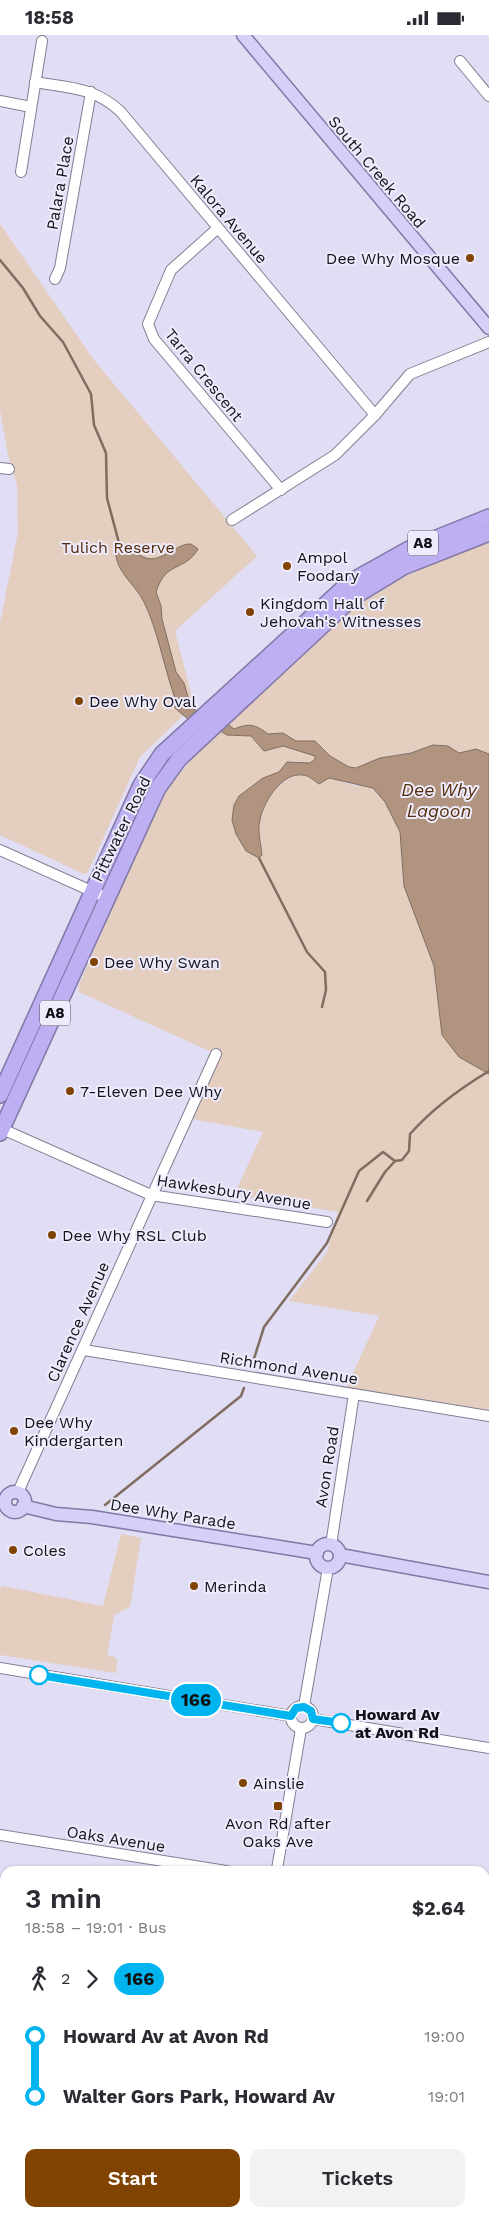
<!DOCTYPE html>
<html lang="en">
<head>
<meta charset="utf-8">
<style>
  body { margin:0; font-family:"Work Sans",sans-serif; background:#f2f2f3; color:#2b2b33; height:100vh; display:flex; flex-direction:column; font-size:19px; white-space:nowrap }
  * { box-sizing:border-box; margin:0 }
  p { font-size:16px; color:#7c7c81 }
  .icon { flex:none; width:28px; height:28px; fill:none; stroke:currentColor; stroke-width:2; stroke-linecap:round; stroke-linejoin:round }
  .map { position:relative; flex:1; overflow:hidden }
  .sheet { position:absolute; left:0px; top:1831px; width:490px; height:351px; display:flex; flex-direction:column; background:#fff; border-radius:15px 15px 0 0; box-shadow:0 1px 4px #0004 }
  .sheet>* { flex:none }
  .badge { padding:0 10px; border-radius:16px; font-size:18px; line-height:32px }
  .map>.badge { position:absolute; translate:-50% -50%; box-shadow:0 0 0 2px #fff }
  .legs { display:flex; align-items:center; gap:8px; height:55px; padding:0 25px; font-size:16px }
  .legs p { margin-inline-start:auto }
  .overview { display:flex; align-items:center; justify-content:space-between; height:85px; padding:0 25px }
  h1 { font-size:28px; font-weight:600; line-height:38px }
  .button { display:flex; gap:10px; margin-top:auto; padding:10px 25px }
  .button a { flex:1; height:58px; border-radius:10px; background:#814301; color:#fff; font-size:20px; font-weight:600; line-height:58px; text-align:center }
  .button a+a { background:#f2f2f3; color:#2b2b33 }
  ul { padding:0 25px; list-style:none }
  li { display:flex; align-items:center; gap:18px; height:60px; font-size:19px }
  li i { display:grid; place-items:center; width:8px; height:100%; margin:0 6px; background:currentColor }
  li i::after { content:''; width:12px; height:12px; margin:-6px; border:4px solid; border-radius:50%; background:#fff }
  li p { margin-inline-start:auto }
  li:first-child i { background:linear-gradient(#0000 50%,currentColor 0) }
  li:last-child i { background:linear-gradient(currentColor 50%,#0000 0) }
  .status { display:flex; justify-content:space-between; align-items:center; height:35px; padding:0 25px; background:#fff; direction:ltr }
  .status svg { height:14px; fill:currentColor }
  .map>svg:first-child { display:block }
</style>
</head>
<body>
<div class="status"><b>18:58</b><svg viewBox="0 0 49 12"><path d="M0 12V9h3v3zM5 12V6h3v6zM10 12V3h3v9zM15 12V0h3v12zM26 1h20v11H26zM47 4h2v5h-2z"/></svg></div>
<div class="map">
<svg width="489" height="2182" viewBox="0 0 489 2182">
  <rect width="100%" height="100%" fill="#e1ddf4"/>
  <g fill="#e3cebf">
    <path d="M0 189 94 325 257 521 175 596 194 670 140 722 88 837 84 839 0 800V588L18 498 17 450 8 420 0 375Z"/>
    <path d="M489 508V719L476 714 463 718 452 714 422 715 388 721 356 733 349 732 330 721 315 706H296L283 698 268 699C256 689 249 687 234 694L227 689 342 582 371 560 408 540 451 521Z"/>
    <path d="M220 696 231 701H250L264 716 283 711 315 721V724L310 728 291 726 284 730 279 737 258 746 249 754 232 785C235 802 244 815 259 823L262 819C261 808 257 796 260 784 265 762 294 724 317 748L329 743 356 751 366 750 373 753 385 767 400 797 404 851 434 931 437 949 489 1039V1382L344 1358 379 1281 289 1266 327 1217 338 1177 234 1160 263 1097 187 1083 216 1019 79 957 78 952 138 813 165 757 194 721Z"/>
    <path d="M121 1499 141 1503 130 1572 114 1580 107 1621 115 1622 117 1626 116 1638 0 1620V1554L3 1551 103 1571Z"/>
  </g>
  <path fill="#b0947f" stroke="#816d60" d="M118 507C127 511 137 520 146 523 161 528 177 508 191 509L198 514C185 537 166 525 156 557L161 571 162 584 176 637 184 648 191 672 208 683 225 687 234 694C249 688 255 689 268 699L283 698 296 706H315L330 721 349 732 356 733 380 723 411 718 433 710 448 711 459 718 476 714 489 719V1039L459 1022 442 1000 434 931 404 851 400 797 385 767 373 753 329 743 319 749C312 744 308 739 298 740 280 741 263 768 260 785 257 796 261 808 262 820L259 823 246 816 236 799 232 785 234 770 239 761 263 743 279 737 287 727 310 728 315 724V721L283 711 264 716 251 701 227 700 217 694 189 685 175 673 174 660C164 632 157 593 144 567 134 547 108 531 118 507Z"/>
  <g fill="none" stroke-linecap="round" stroke-linejoin="round">
    <g stroke="#816d60" stroke-width="2.5">
      <path d="M0 225 23 253 40 281 63 307 91 359 94 390 106 418 107 463 119 508"/>
      <path d="M259 823 307 917 325 937 326 955 322 972"/>
      <path d="M367 1166 385 1137 395 1126"/>
      <path d="M252 1330 264 1292 327 1208 359 1136 383 1117 395 1126 402 1125 409 1116 410 1099C433 1073 459 1054 489 1036"/>
      <path d="M105 1470 241 1361 244 1353"/>
    </g>
    <g stroke="#827f94" stroke-width="12">
      <g id="minor">
        <path d="M460 26 489 61"/>
        <path d="M35 47C70 53 93 52 120 76L375 380"/>
        <path d="M0 66 31 72"/>
        <path d="M21 137 42 6"/>
        <path d="M218 193 171 235 148 289 154 304 281 455"/>
        <path d="M55 244 60 233 91 57"/>
        <path d="M0 433 9 434"/>
        <path d="M232 485 335 420 375 380 410 339 489 307"/>
        <path d="M0 815 107 863"/>
        <path d="M0 1093 151 1160 327 1187"/>
        <path d="M84 1315 489 1381"/>
        <path d="M18 1457 216 1019"/>
        <path d="M331 1510 354 1359"/>
        <path d="M0 1633 291 1681"/>
        <circle cx="302" cy="1682" r="11"/>
        <path d="M304 1671 328 1533"/>
        <path d="M313 1684 489 1713"/>
        <path d="M0 1800 226 1836"/>
        <path d="M277 1834 301 1694"/>
        <path d="M485 1878H489"/>
        <path d="M0 1965 5 1966"/>
        <path d="M485 2044 489 2045"/>
        <path d="M0 2148 5 2130"/>
        <path d="M0 2149 5 2161"/>
        <path d="M17 2178 21 2182"/>
      </g>
    </g>
    <g stroke="#8178a6" stroke-width="15">
      <g id="major">
        <path d="M243 0 489 293"/>
        <circle cx="15" cy="1467" r="10"/>
        <path d="M23 1471 56 1479 92 1482 317 1518"/>
        <circle cx="328" cy="1521" r="12"/>
        <path d="M340 1520 489 1547"/>
      </g>
    </g>
    <g stroke="#8178a6" stroke-width="18">
      <g id="highway">
        <path d="M0 1060 141 750 162 719 350 547 409 514 489 482"/>
        <path d="M0 1098 150 770 158 753 179 724 352 563 403 532 489 498"/>
      </g>
    </g>
    <use href="#minor" stroke="#fff" stroke-width="10"/>
    <use href="#major" stroke="#d7cff7" stroke-width="12"/>
    <use href="#highway" stroke="#bdaff2" stroke-width="15"/>
  </g>
  <g fill="none" stroke-linecap="round" stroke-linejoin="round">
    <g stroke="#fff" stroke-width="11">
      <path id="line-1" d="M39 1640 291 1681 296 1673 304 1672 311 1676 313 1684 341 1688"/>
    </g>
    <use href="#line-1" stroke="#00b5ef" stroke-width="8"/>
  </g>
  <g fill="#814301" stroke="#eeebfd" stroke-width="2">
    <circle cx="470" cy="223" r="5"/>
    <circle cx="287" cy="531" r="5"/>
    <circle cx="250" cy="577" r="5"/>
    <circle cx="79" cy="666" r="5"/>
    <circle cx="94" cy="927" r="5"/>
    <circle cx="70" cy="1056" r="5"/>
    <circle cx="52" cy="1200" r="5"/>
    <circle cx="14" cy="1396" r="5"/>
    <circle cx="13" cy="1515" r="5"/>
    <circle cx="194" cy="1551" r="5"/>
    <circle cx="243" cy="1748" r="5"/>
    <rect x="273" y="1766" width="10" height="10" rx="2.5"/>
  </g>
  <g fill="#fff" stroke="#00b5ef" stroke-width="2.5">
    <circle cx="39" cy="1640" r="9"/>
    <circle cx="341" cy="1688" r="9"/>
  </g>
  <g text-anchor="middle" dominant-baseline="central" stroke-width="4" stroke-linejoin="round" paint-order="stroke">
    <g fill="#eeebfd" stroke="#54525d" stroke-width="1">
      <rect x="408" y="495.5" width="30" height="25" rx="4"/>
      <rect x="40" y="965.5" width="30" height="25" rx="4"/>
    </g>
    <g font-size="15" font-weight="bold" fill="#121118">
      <text x="423" y="508">A8</text>
      <text x="55" y="978">A8</text>
    </g>
    <g font-size="16" fill="#121118" stroke="#eeebfd">
      <text transform="translate(377 137) rotate(50)">South Creek Road</text>
      <text transform="translate(60 148) rotate(-80)">Palara Place</text>
      <text transform="translate(229 184) rotate(50)">Kalora Avenue</text>
      <text transform="translate(204 340) rotate(51)">Tarra Crescent</text>
      <text transform="translate(121 794) rotate(-64)">Pittwater Road</text>
      <text transform="translate(234 1157) rotate(9)">Hawkesbury Avenue</text>
      <text transform="translate(78 1287) rotate(-66)">Clarence Avenue</text>
      <text transform="translate(289 1333) rotate(9)">Richmond Avenue</text>
      <text transform="translate(327 1432) rotate(-81)">Avon Road</text>
      <text transform="translate(173 1479) rotate(9)">Dee Why Parade</text>
      <text transform="translate(116 1804) rotate(9)">Oaks Avenue</text>
    </g>
    <g font-size="16" fill="#121118" stroke="#eeebfd" text-anchor="start">
      <text x="460" y="223" text-anchor="end">Dee Why Mosque</text>
      <text x="297" y="522">Ampol<tspan x="297" dy="18">Foodary</tspan></text>
      <text x="260" y="568">Kingdom Hall of<tspan x="260" dy="18">Jehovah's Witnesses</tspan></text>
      <text x="89" y="666">Dee Why Oval</text>
      <text x="104" y="927">Dee Why Swan</text>
      <text x="80" y="1056">7-Eleven Dee Why</text>
      <text x="62" y="1200">Dee Why RSL Club</text>
      <text x="24" y="1387">Dee Why<tspan x="24" dy="18">Kindergarten</tspan></text>
      <text x="23" y="1515">Coles</text>
      <text x="204" y="1551">Merinda</text>
      <text x="253" y="1748">Ainslie</text>
      <text x="278" y="1788" text-anchor="middle">Avon Rd after<tspan x="278" dy="18">Oaks Ave</tspan></text>
    </g>
    <g font-size="16" fill="#532b06" stroke="#eeebfd">
      <text x="118" y="512">Tulich Reserve</text>
    </g>
    <g font-size="16" font-weight="bold" fill="#121118" stroke="#eeebfd" text-anchor="start">
      <text x="355" y="1679">Howard Av<tspan x="355" dy="18">at Avon Rd</tspan></text>
    </g>
    <g font-size="18" font-style="italic" fill="#542c07" stroke="#eeebfd">
      <text x="439" y="754">Dee Why<tspan x="439" dy="21">Lagoon</tspan></text>
    </g>
  </g>
</svg>
<b class="badge" style="left:196px;top:1665px;background:#00b5ef;color:#111">166</b>
<section class="sheet">
<div class="overview"><div><h1>3 min</h1><p>18:58 – 19:01 · Bus</p></div><b>$2.64</b></div>
<div class="legs"><svg class="icon" aria-label="walk" viewBox="0 0 24 24"><circle cx="13" cy="4" r="2"/><path d="M13 8l-2 6 4 7M11 14l-3 7M7 12l3-4h3l4 4"/></svg>2<svg class="icon" aria-label="forward" viewBox="0 0 24 24"><path d="M9 5l7 7-7 7"/></svg><b class="badge" style="background:#00b5ef;color:#111">166</b></div>
<ul>
<li><i style="color:#00b5ef"></i><b>Howard Av at Avon Rd</b><p>19:00</p></li>
<li><i style="color:#00b5ef"></i><b>Walter Gors Park, Howard Av</b><p>19:01</p></li>
</ul>
<div class="button"><a>Start</a><a>Tickets</a></div>
</section>
</div>
</body>
</html>
